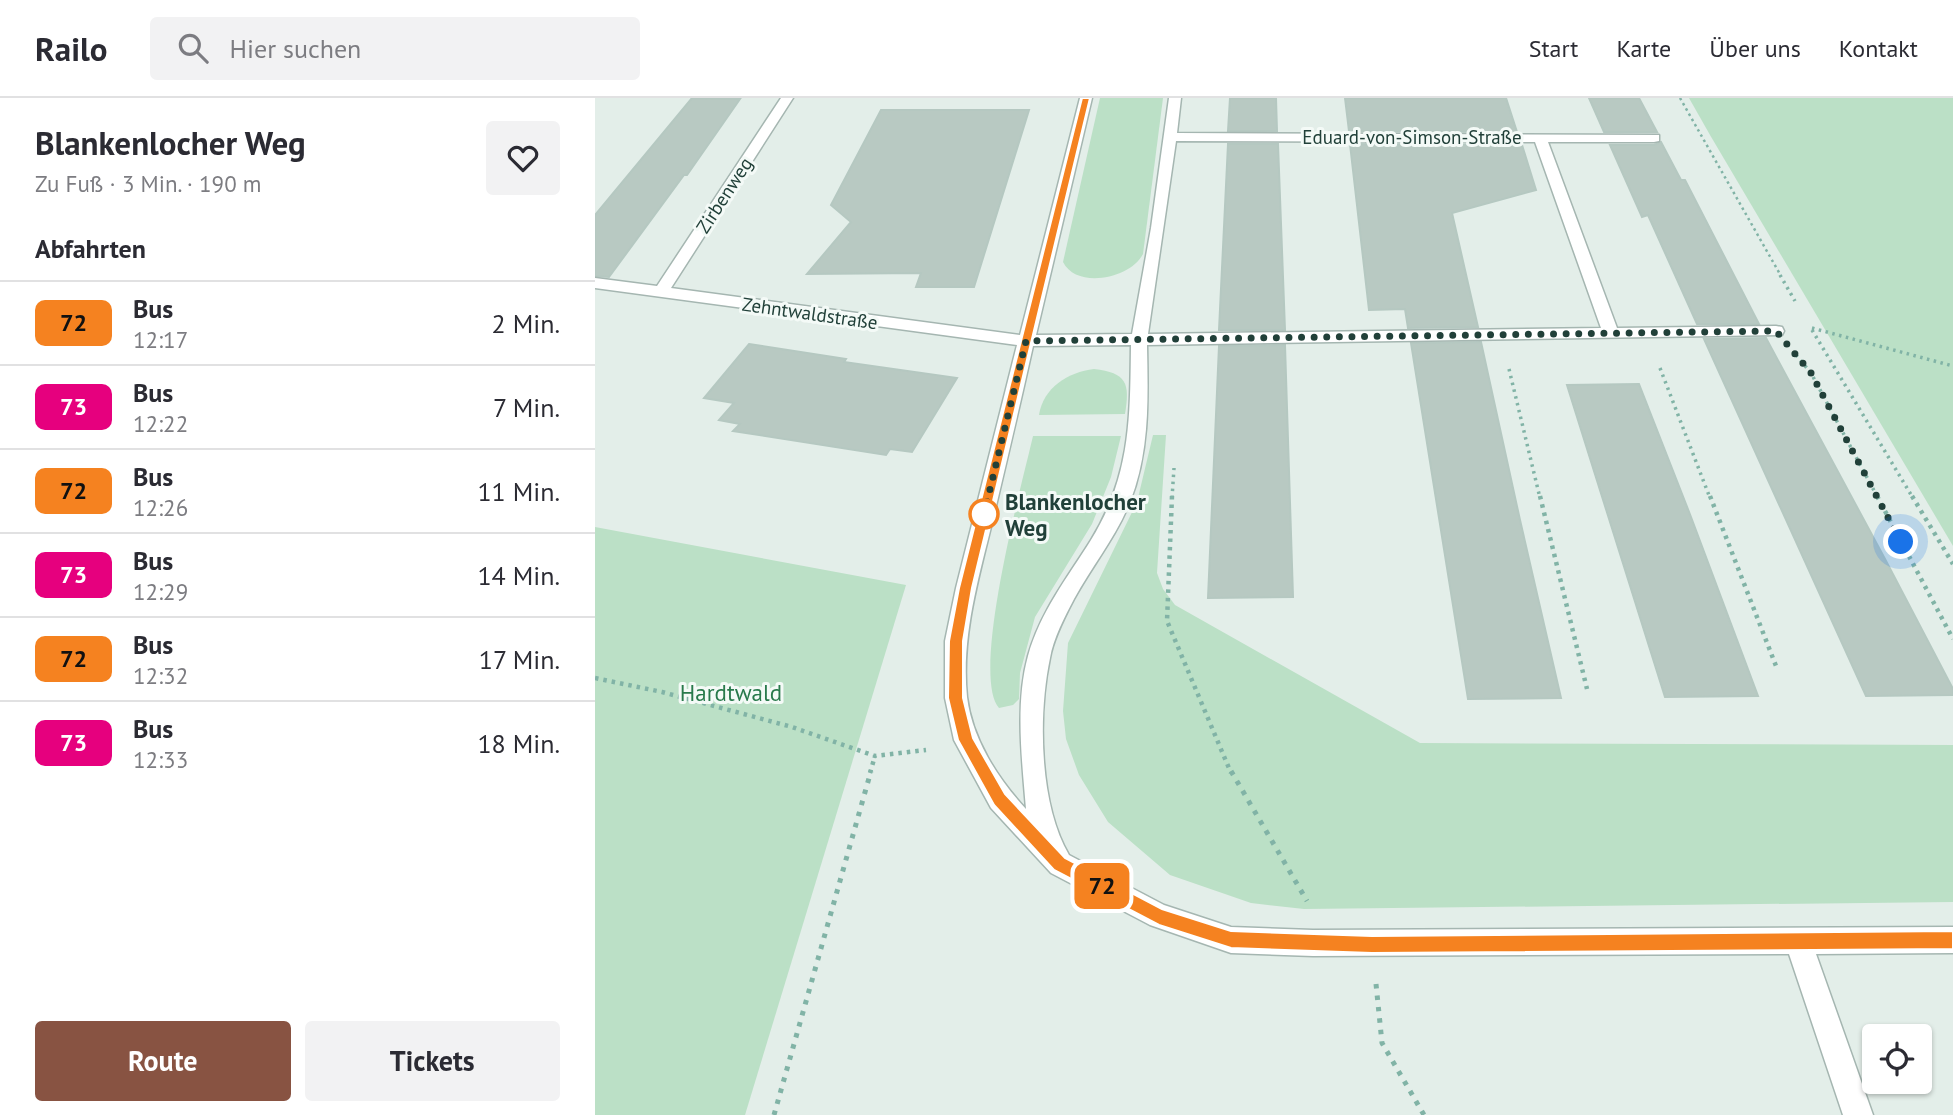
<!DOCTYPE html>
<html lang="de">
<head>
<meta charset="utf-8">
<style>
  body { margin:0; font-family:"PT Sans",sans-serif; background:#f2f2f3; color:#2b2b33; height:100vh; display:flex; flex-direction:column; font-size:26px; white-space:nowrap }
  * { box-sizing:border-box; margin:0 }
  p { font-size:23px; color:#7c7c81 }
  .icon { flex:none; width:38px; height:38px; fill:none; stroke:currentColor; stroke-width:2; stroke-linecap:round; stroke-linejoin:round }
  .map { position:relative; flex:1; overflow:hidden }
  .details { display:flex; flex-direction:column; background:#fff; width:595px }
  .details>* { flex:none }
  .badge { padding:0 14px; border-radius:10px; font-size:24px; line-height:46px }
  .controls { position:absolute; left:1267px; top:926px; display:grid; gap:14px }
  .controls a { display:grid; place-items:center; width:70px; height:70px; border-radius:7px; background:#fff; box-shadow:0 2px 5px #0004; font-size:35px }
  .you { position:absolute; width:35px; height:35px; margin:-18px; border:5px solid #fff; border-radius:50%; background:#1a73e8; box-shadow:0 0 0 10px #1a73e833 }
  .map>.badge { position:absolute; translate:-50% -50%; box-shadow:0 0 0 4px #fff }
  h2 { padding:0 35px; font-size:26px; line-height:63px }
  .round { display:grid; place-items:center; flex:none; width:74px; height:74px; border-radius:7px; background:#f2f2f3 }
  .overview { display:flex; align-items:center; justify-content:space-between; height:119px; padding:0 35px }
  h1 { font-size:33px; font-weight:700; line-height:52px }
  .cta { display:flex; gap:14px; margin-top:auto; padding:14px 35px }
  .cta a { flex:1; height:80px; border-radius:7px; background:#885342; color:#fff; font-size:28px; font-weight:700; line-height:80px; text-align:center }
  .cta a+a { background:#f2f2f3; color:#2b2b33 }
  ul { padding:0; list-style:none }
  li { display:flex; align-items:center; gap:21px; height:84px; padding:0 35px; border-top:2px solid #e1e1e2 }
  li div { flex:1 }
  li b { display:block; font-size:26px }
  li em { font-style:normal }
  li .badge { min-width:77px; font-weight:700; text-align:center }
  header { display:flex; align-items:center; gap:42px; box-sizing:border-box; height:98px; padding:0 35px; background:#fff; border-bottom:2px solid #e1e1e2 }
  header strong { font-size:33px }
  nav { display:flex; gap:38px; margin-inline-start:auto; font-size:24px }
  .search { width:490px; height:63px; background:#f2f2f3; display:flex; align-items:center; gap:18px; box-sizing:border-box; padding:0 24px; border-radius:7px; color:#7c7c81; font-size:26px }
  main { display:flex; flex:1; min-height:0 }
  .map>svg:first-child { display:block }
</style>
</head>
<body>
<header>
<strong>Railo</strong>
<div class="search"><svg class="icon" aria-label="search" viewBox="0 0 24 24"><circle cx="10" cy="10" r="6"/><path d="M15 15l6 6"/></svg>Hier suchen</div>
<nav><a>Start</a><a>Karte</a><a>Über uns</a><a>Kontakt</a></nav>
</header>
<main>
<section class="details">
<div class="overview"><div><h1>Blankenlocher Weg</h1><p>Zu Fuß · 3 Min. · 190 m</p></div><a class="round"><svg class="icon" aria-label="heart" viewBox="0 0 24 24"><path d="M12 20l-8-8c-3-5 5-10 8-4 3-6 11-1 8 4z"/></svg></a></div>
<h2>Abfahrten</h2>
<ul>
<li><span class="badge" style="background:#f58220;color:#111">72</span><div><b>Bus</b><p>12:17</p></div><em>2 Min.</em></li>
<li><span class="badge" style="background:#e6007e;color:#fff">73</span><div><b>Bus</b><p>12:22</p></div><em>7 Min.</em></li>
<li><span class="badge" style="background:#f58220;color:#111">72</span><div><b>Bus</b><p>12:26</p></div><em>11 Min.</em></li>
<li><span class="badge" style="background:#e6007e;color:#fff">73</span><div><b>Bus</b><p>12:29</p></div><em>14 Min.</em></li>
<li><span class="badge" style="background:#f58220;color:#111">72</span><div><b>Bus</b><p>12:32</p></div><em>17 Min.</em></li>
<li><span class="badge" style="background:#e6007e;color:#fff">73</span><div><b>Bus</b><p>12:33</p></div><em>18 Min.</em></li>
</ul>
<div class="cta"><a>Route</a><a>Tickets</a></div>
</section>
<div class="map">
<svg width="1358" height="1017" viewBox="0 0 1358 1017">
  <rect width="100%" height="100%" fill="#e3eee9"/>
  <g fill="#bbe0c6">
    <path d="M505 0H568L548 156C536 180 482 192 468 164Z"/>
    <path d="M1094 0H1358V448L1115 37Z"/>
    <path d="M499 271C532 275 535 285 530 316L444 317C448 290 473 274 499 271Z"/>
    <path d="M558 337H571L562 475 568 491 580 507 825 645 1358 647V804L709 811 656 805 575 777 513 724 484 677 471 641 468 613 473 545 542 404Z"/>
    <path d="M438 338H526L516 379 497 426 440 519 425 575 424 601 418 607 404 610C375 577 427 386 438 338Z"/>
    <path d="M0 429 311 487 150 1017H0Z"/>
  </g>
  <g fill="#b8c9c2" stroke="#b5c8c1" stroke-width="2">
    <path d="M97 0 145 1 92 77H89L14 179 0 178V117Z"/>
    <path d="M635 0H681L682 33H633Z"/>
    <path d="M750 0H911L922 34 754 33Z"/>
    <path d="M994 0H1044L1062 34H1009Z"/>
    <path d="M286 12H434L379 189H321L326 175 212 176 256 124 236 107Z"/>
    <path d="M1066 44 1086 82H1090L1164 226H1102L1053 117 1047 119 1015 47H1059Z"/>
    <path d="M633 46H683L690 232H624Z"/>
    <path d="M755 46 927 47 941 92 857 115 883 229 813 230 810 211 774 212Z"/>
    <path d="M1171 240 1290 461 1358 591V597L1271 598 1109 241Z"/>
    <path d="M886 244 925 422 966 600 873 601 816 245Z"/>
    <path d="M154 246 251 261 249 264 362 280 317 354 295 351 291 357 138 333 145 326 124 322 139 305 109 300Z"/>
    <path d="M690 247 698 499 613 500 624 248Z"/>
    <path d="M1044 286 1096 419 1163 598 1070 599 972 287Z"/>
  </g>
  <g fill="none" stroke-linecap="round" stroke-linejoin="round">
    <g stroke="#a5b6b1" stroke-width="3">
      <path id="minor" d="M186 0H198L76 190 425 237 485 0H497L441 237 537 236 556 130 574 0H586L582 35 1064 37V43L1059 44H953L1022 230 1181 228 1187 229 1189 233 1187 237 552 247C553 301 555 353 535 404 521 439 497 468 479 501 470 518 458 541 455 560 443 617 444 706 474 757L569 807 636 829 718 832 1358 829V855L1221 856 1278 1017H1248L1194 856 718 858 636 855 555 827 456 775 396 710 359 642 350 600V543L361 490 422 247 0 190V180L62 188ZM581 43 940 44 1006 230 553 236ZM536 247C535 320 536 377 496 442 473 479 445 514 433 558 420 605 427 662 431 711 403 681 377 641 372 599 366 540 383 482 397 425 411 366 425 307 438 248Z"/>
    </g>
    <path stroke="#81b3a6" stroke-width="2.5" stroke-dasharray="2.5 3.5" stroke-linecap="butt" d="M1085 0 1186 178"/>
    <g stroke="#81b3a6" stroke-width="3.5" stroke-dasharray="2.5 4.5" stroke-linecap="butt">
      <path d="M1185 177 1200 203"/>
      <path d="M1217 230 1358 268"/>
      <path d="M1217 232 1318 400"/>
      <path d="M1201 257 1216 275 1283 400"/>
      <path d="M1065 270 1115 400"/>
      <path d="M914 271 945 400"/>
      <path d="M577 400 579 370"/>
    </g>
    <g stroke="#81b3a6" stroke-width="4.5" stroke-dasharray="3.5 5" stroke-linecap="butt">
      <path d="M577 398 572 523 636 675"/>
      <path d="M945 398 992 591"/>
      <path d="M1115 398 1181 568"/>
      <path d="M1282 398 1358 541"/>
      <path d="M1317 398 1358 466"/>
      <path d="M0 580 67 594 197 629 280 658 331 652"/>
      <path d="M275 675 280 658"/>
    </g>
    <g stroke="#81b3a6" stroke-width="5" stroke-dasharray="4.5 7" stroke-linecap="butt">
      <path d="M636 673 712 803"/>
      <path d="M781 886 787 945 829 1017"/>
      <path d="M179 1017 276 673"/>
    </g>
    <use href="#minor" fill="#fff" fill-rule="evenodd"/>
  </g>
  <path fill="#f58220" stroke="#fff" stroke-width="2" d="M487 0H495L377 490 368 543V600L378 640 410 696 470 760 567 811 636 833 777 838 1358 833V851L777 855 636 850 564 827 459 772 399 707 363 642 353 600 354 543 364 490Z"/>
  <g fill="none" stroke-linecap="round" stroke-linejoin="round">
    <path stroke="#214039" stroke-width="7" stroke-dasharray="0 12.6" d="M389 416 431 243 1181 233 1216 275 1306 444"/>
  </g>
  <circle fill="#fff" stroke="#f58220" stroke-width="3.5" cx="389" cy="416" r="14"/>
  <g text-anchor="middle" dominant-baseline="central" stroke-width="6" stroke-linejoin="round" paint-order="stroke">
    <g font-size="19" fill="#214039" stroke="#f4faf7">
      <text x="817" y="39">Eduard-von-Simson-Straße</text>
      <text transform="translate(129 97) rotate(-57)">Zirbenweg</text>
      <text transform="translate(215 215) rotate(8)">Zehntwaldstraße</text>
    </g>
    <g font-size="23" font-weight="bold" fill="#214039" stroke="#f4faf7" text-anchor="start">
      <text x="410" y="403">Blankenlocher<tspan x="410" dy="26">Weg</tspan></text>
    </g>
    <g font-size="23" fill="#297a4c" stroke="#f4faf7">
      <text x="136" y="594">Hardtwald</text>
    </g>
  </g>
</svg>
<div class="controls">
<a><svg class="icon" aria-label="locate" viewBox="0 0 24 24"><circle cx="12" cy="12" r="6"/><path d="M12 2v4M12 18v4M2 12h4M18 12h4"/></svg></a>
</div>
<div class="you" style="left:1306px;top:444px"></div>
<b class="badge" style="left:507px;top:788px;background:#f58220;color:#111">72</b>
</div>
</main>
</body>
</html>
